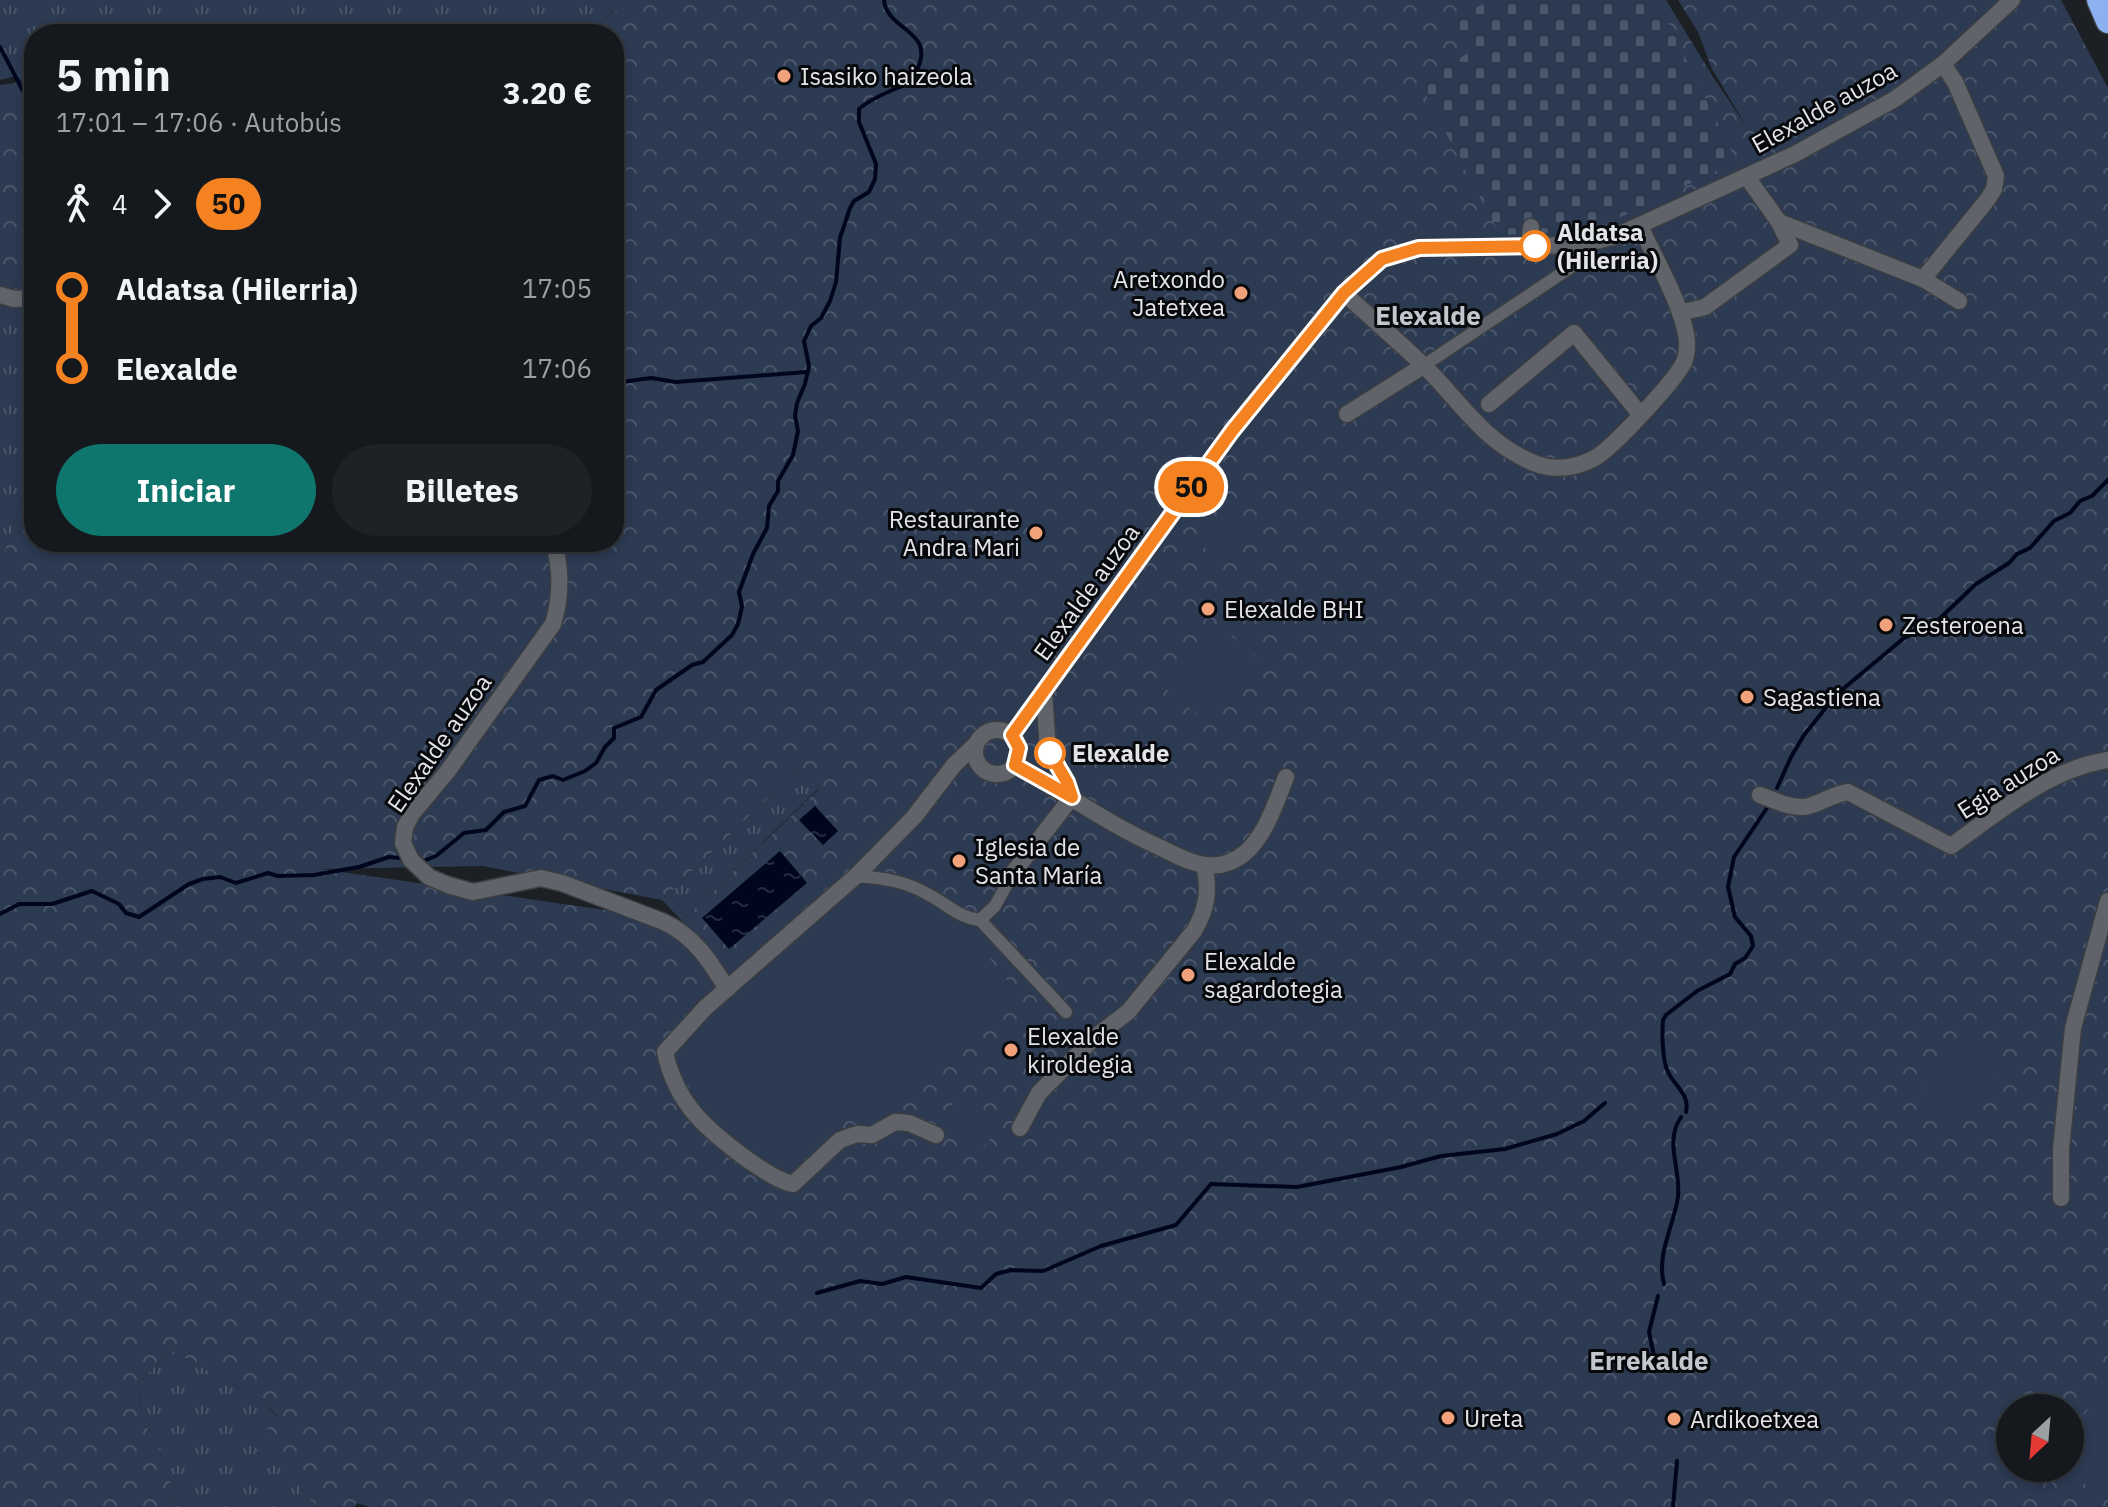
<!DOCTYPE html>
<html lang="es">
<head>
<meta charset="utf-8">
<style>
  body { margin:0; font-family:"IBM Plex Sans",sans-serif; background:#1e2125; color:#f1f3f6; height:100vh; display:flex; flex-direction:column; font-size:30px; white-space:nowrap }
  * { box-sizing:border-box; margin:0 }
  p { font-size:26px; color:#9da0a3 }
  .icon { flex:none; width:44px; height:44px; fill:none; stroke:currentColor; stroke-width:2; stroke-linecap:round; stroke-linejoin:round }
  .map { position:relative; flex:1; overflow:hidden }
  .drawer { position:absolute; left:24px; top:24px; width:600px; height:528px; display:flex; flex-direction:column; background:#15181c; border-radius:32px; box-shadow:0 4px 12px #0003,0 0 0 2px #34373b }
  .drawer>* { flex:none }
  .badge { padding:0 16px; border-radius:26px; font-size:28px; line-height:52px }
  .needle { width:52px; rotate:206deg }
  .fabs { position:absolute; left:1996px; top:1394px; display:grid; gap:16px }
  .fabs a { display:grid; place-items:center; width:88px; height:88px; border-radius:50%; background:#15181c; box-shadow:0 4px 12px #0003,0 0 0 2px #34373b; font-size:40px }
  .map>.badge { position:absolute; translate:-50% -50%; box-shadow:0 0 0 4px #fff }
  .legs { display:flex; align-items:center; gap:12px; height:88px; padding:0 32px; font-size:26px }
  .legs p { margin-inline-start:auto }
  .overview { display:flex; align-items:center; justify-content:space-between; height:136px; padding:0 32px }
  h1 { font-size:44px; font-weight:700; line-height:60px }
  .action { display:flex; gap:16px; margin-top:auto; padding:16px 32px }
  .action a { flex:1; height:92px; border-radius:48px; background:#0f766e; color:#fff; font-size:32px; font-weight:700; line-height:92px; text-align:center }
  .action a+a { background:#1e2125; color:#f1f3f6 }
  ul { padding:0 32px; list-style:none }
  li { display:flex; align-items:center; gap:28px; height:80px; font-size:30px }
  li i { display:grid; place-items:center; width:12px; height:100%; margin:0 10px; background:currentColor }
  li i::after { content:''; width:20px; height:20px; margin:-10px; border:6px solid; border-radius:50%; background:#15181c }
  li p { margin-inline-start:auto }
  li:first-child i { background:linear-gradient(#0000 50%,currentColor 0) }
  li:last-child i { background:linear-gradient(currentColor 50%,#0000 0) }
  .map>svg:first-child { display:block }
</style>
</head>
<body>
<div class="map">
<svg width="2108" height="1507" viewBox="0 0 2108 1507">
  <defs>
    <pattern id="grass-tufts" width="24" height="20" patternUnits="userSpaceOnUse" patternTransform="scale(2)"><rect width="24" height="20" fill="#2c3a52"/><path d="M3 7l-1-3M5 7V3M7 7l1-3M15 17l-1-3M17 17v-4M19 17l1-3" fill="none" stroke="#4a566b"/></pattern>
    <pattern id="forest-crowns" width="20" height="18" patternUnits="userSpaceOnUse" patternTransform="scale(2)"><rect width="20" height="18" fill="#2c3a52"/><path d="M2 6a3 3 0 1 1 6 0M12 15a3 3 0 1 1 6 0" fill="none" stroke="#4a566b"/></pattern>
    <pattern id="cemetery-stones" width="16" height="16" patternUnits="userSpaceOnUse" patternTransform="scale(2)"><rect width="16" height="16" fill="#2c3a52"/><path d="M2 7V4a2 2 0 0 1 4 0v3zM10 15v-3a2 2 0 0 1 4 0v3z" fill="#4a566b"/></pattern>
    <pattern id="water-ripples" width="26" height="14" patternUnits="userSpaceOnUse" patternTransform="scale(2)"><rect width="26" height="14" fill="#00061e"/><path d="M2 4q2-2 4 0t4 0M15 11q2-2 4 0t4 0" fill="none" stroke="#252a3f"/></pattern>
  </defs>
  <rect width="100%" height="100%" fill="#1c2025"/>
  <g fill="url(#grass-tufts)">
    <path d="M0 0H630L584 34H34V91L16 76 0 80Z"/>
    <path d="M34 245V466L0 565V317Z"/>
    <path d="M375 542H484L486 546 401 553Z"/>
    <path d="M799 768 819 788 682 921 662 900Z"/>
    <path d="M171 1350 261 1400 277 1417 253 1450 303 1483 301 1492 319 1507H162L175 1496 155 1437 143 1424 138 1383Z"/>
  </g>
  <g fill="url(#forest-crowns)" fill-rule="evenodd">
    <path d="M630 0H1666L1713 77 1748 129 1712 69 1698 32 1678 0H2061L2108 88V1507H369L357 1503 354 1507H319L301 1492 302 1483 253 1450 277 1416 261 1400 171 1350 138 1383 143 1424 155 1437 175 1496 162 1507H0V565L34 466V542H375L401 553 485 546 484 542H614V34H584ZM799 768 819 789 682 921 321 869 483 866 662 900ZM2010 1408H2070V1468H2010Z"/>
    <path d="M23 82 34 91V245L0 317V85Z"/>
  </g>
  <path fill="url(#cemetery-stones)" d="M1489 0H1657L1736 161 1592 231 1500 235 1423 90 1430 75 1470 52 1454 21Z"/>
  <g fill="#2c3a52">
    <path d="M1229 513 1248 534 1223 565 1202 545Z"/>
    <path d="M1221 627 1260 660 1207 722 1167 690Z"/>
    <path d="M859 881C867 881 876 880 884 881 939 889 981 949 1014 988L933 1061 942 1072 874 1132 853 1108 792 1169 777 1171 711 1127 698 1107 679 1063V1050L708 1014Z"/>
    <path d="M1961 1035 2003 1064 1955 1133 1913 1104Z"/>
    <path d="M967 1091 1002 1129 971 1157 937 1119Z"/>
    <path d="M2108 1387V1479L2095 1493 2066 1468H2070V1431Z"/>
  </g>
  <g fill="url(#water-ripples)">
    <path d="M815 806 838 831 823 845 799 820Z"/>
    <path d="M780 851 807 883 729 949 702 918Z"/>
  </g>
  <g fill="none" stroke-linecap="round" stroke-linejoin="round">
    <g stroke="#00061e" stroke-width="4">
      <path d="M0 47 34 112"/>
      <path d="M614 383 651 378 676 382 806 372"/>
      <path d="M1777 788 1791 757 1804 735 1837 694 1904 638 1934 624 1976 584 2009 563 2017 554 2030 548 2054 521 2070 513 2080 501 2092 496 2108 480"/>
      <path d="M421 862 436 856 464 833 486 830 504 812 525 806 539 780 553 776 563 780 585 771 596 763 605 747 614 738V728L641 717 656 690 692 665 703 662 732 635 738 624 742 607 739 592 753 554 767 528 769 506 778 491V481L793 455 798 431 795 416 797 403 805 384 809 366 804 341 811 326 821 318 830 301 836 282 840 238 850 208 854 201 869 192 875 179 876 164 859 122V109C869 100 892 90 905 85 908 78 914 76 917 70 936 30 887 31 884 0"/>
      <path d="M0 914 19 904H52L92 891 119 904 126 913 139 917 189 884 203 879 220 877 236 883 268 873 278 876 314 875 359 867 389 857 399 858"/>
      <path d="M1686 1112C1690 1094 1675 1087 1668 1072 1662 1060 1662 1033 1663 1020L1666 1015 1697 991 1730 974 1735 964 1745 958 1753 946 1751 936 1735 917 1728 887 1734 857 1767 808"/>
      <path d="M1664 1284C1656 1255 1674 1225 1678 1197 1681 1168 1664 1142 1681 1117"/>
      <path d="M817 1293 860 1281 882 1284 906 1277 981 1288 996 1274 1011 1270 1043 1271 1101 1246 1176 1225 1211 1184 1297 1187 1401 1167 1441 1156 1505 1149 1557 1134 1584 1121 1605 1103"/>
      <path d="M1655 1361 1649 1332 1658 1296"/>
      <path d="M1673 1507 1677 1461"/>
    </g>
    <g stroke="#3c3e42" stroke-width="15">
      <g id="pedestrian">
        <path d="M1423 366 1577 263 1580 245"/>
        <path d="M856 876C883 878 906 881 929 895 947 904 959 918 980 920L995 906 1013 873"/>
        <path d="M980 920 1066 1012"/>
      </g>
    </g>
    <g stroke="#3c3e42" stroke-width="19">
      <g id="minor">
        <path d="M1779 222 1923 279 1959 301"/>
        <path d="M1529 246 1531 227"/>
        <path d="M1923 279 1988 199 1994 189 1996 176 1955 82 1943 64"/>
        <path d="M1344 293C1374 321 1406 347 1434 376 1466 410 1489 445 1534 463 1554 471 1573 469 1593 459 1610 451 1676 380 1684 362 1686 357 1687 350 1687 344 1687 314 1653 254 1640 226"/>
        <path d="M0 295 14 299 34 298"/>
        <path d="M1680 313 1705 307 1790 245 1779 222 1747 177"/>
        <path d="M1489 404 1574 333 1640 414"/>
        <path d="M1347 414 1423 366"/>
        <path d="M553 542C562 568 561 598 553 624L447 772 412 814 405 827 403 843 411 860 429 877 448 885 473 892 541 878 562 883 664 922C694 936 710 961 727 989"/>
        <path d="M1044 692 1048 750 1067 782 1072 797"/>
        <circle cx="997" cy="752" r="22"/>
        <path d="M1012 735 1232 431 1344 293 1382 259 1419 248 1580 245 1616 236 1795 154 1895 99 1943 64 2012 0"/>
        <path d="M1015 765C1064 792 1108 824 1159 847 1174 854 1189 863 1205 865 1220 867 1234 862 1245 853 1266 835 1276 802 1286 777"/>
        <path d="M1760 795C1774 800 1789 808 1804 807 1819 805 1832 794 1848 792L1951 846C1999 812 2049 769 2108 760"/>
        <path d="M1013 873 1072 797"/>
        <path d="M1020 1128 1039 1093 1095 1037 1128 1012 1194 931C1207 909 1210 890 1204 865"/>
        <path d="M936 1135 909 1123 895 1122 872 1135 857 1134 840 1140 793 1184C776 1180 762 1169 748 1160 707 1130 676 1104 665 1052L705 1008 856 876 914 817 954 765 976 744"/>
        <path d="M2061 1198V1149L2073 1028 2108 901"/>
      </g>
    </g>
    <g stroke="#3c3e42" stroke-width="27">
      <path id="motorway" d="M2099 0 2108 21"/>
    </g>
    <use href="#pedestrian" stroke="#60646a" stroke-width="12"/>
    <use href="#minor" stroke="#60646a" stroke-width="16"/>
    <use href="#motorway" stroke="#8bb1f1" stroke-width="24"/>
  </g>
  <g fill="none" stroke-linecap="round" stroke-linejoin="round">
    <g stroke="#fff" stroke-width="18">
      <path id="line-1" d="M1050 753 1067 782 1072 797 1015 765 1019 748 1012 735 1232 431 1344 293 1382 259 1419 248 1535 246"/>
    </g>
    <use href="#line-1" stroke="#f58220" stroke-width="12"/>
  </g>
  <g fill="#f1a27b" stroke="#08090c" stroke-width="3">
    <circle cx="784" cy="76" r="8"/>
    <circle cx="1241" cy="293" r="8"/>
    <circle cx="1036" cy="533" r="8"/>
    <circle cx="1208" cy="609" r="8"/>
    <circle cx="1886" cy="625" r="8"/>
    <circle cx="1747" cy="697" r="8"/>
    <circle cx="959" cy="861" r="8"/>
    <circle cx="1188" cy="975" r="8"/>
    <circle cx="1011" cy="1050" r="8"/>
    <circle cx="1448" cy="1418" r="8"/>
    <circle cx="1674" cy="1419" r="8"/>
  </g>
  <g fill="#fff" stroke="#f58220" stroke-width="4">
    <circle cx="1535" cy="246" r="14"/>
    <circle cx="1050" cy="753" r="14"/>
  </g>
  <g text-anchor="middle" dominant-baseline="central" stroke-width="6" stroke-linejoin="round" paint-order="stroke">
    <g font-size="24" fill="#e2e4e8" stroke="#08090c" text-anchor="start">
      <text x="800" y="76">Isasiko haizeola</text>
      <text x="1225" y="279" text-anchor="end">Aretxondo<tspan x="1225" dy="28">Jatetxea</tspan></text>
      <text x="1020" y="519" text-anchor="end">Restaurante<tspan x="1020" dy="28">Andra Mari</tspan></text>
      <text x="1224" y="609">Elexalde BHI</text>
      <text x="1902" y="625">Zesteroena</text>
      <text x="1763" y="697">Sagastiena</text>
      <text x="975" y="847">Iglesia de<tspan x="975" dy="28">Santa María</tspan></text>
      <text x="1204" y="961">Elexalde<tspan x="1204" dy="28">sagardotegia</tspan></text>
      <text x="1027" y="1036">Elexalde<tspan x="1027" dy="28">kiroldegia</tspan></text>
      <text x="1464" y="1418">Ureta</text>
      <text x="1690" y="1419">Ardikoetxea</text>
    </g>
    <g font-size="24" fill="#e2e4e8" stroke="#08090c">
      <text transform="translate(1824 107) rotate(-29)">Elexalde auzoa</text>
      <text transform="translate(1086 592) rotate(-54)">Elexalde auzoa</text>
      <text transform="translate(439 743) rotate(-55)">Elexalde auzoa</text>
      <text transform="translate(2008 782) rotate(-32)">Egia auzoa</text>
    </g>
    <g font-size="24" font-weight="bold" fill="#e2e4e8" stroke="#08090c" text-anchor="start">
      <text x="1557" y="232">Aldatsa<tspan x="1557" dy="28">(Hilerria)</tspan></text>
      <text x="1072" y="753">Elexalde</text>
    </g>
    <g font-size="26" font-weight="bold" fill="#c2c7ce" stroke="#08090c">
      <text x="1428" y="315">Elexalde</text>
      <text x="1649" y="1360">Errekalde</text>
    </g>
  </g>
</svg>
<div class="fabs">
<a><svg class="needle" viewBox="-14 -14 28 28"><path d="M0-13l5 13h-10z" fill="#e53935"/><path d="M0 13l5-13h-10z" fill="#9da0a3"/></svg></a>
</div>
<b class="badge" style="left:1191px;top:487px;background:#f58220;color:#111">50</b>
<section class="drawer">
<div class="overview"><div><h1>5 min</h1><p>17:01 – 17:06 · Autobús</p></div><b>3.20 €</b></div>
<div class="legs"><svg class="icon" aria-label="walk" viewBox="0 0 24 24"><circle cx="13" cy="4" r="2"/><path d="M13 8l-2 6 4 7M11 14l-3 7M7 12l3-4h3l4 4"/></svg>4<svg class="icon" aria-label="forward" viewBox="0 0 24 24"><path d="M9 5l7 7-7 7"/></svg><b class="badge" style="background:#f58220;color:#111">50</b></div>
<ul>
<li><i style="color:#f58220"></i><b>Aldatsa (Hilerria)</b><p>17:05</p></li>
<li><i style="color:#f58220"></i><b>Elexalde</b><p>17:06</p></li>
</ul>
<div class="action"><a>Iniciar</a><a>Billetes</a></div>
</section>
</div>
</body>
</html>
